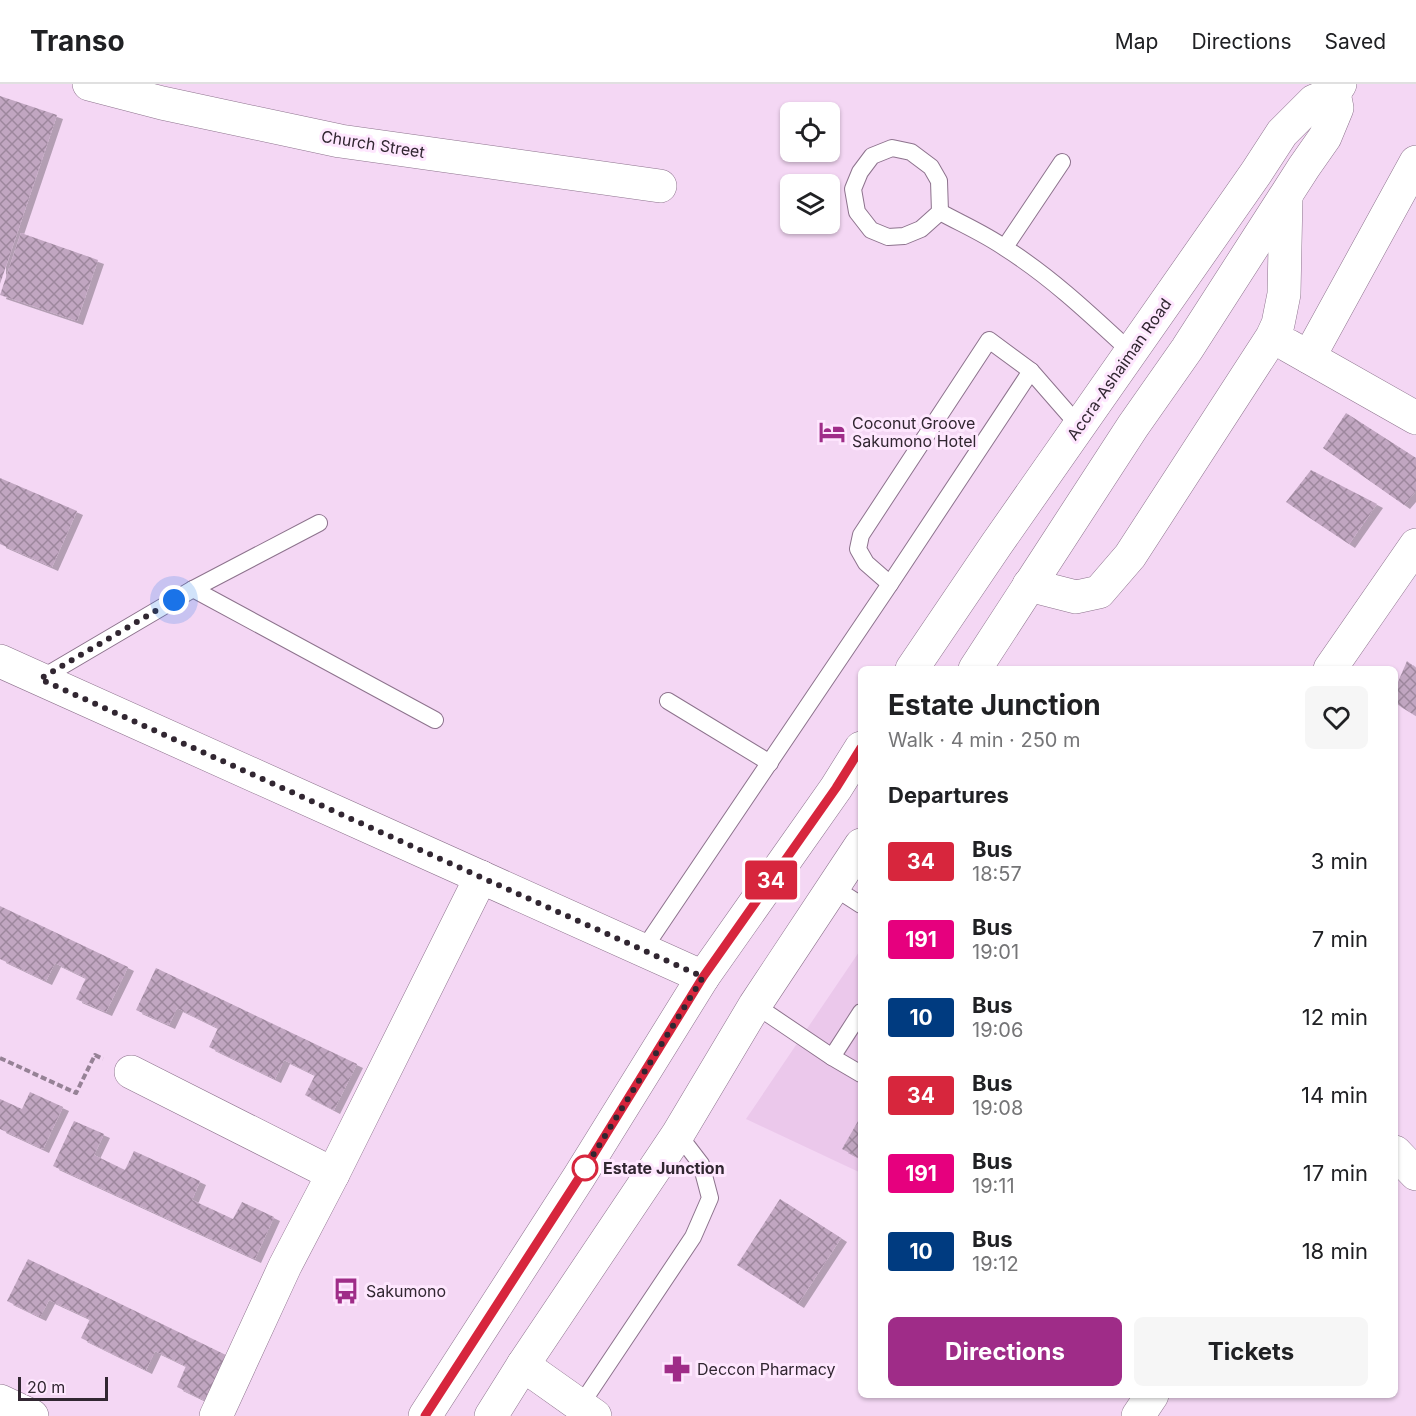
<!DOCTYPE html>
<html lang="en">
<head>
<meta charset="utf-8">
<style>
  body { margin:0; font-family:Inter,sans-serif; background:#f6f6f6; color:#202124; height:100vh; display:flex; flex-direction:column; font-size:22px; white-space:nowrap }
  * { box-sizing:border-box; margin:0 }
  p { font-size:20px; color:#757577 }
  .icon { flex:none; width:33px; height:33px; fill:none; stroke:currentColor; stroke-width:2; stroke-linecap:round; stroke-linejoin:round }
  .map { position:relative; flex:1; overflow:hidden }
  .drawer { position:absolute; left:858px; top:582px; width:540px; height:732px; display:flex; flex-direction:column; background:#fff; border-radius:9px; box-shadow:0 2px 4px #0004 }
  .drawer>* { flex:none }
  .badge { padding:0 12px; border-radius:4px; font-size:21px; line-height:39px }
  .controls { position:absolute; left:780px; top:18px; display:grid; gap:12px }
  .controls a { display:grid; place-items:center; width:60px; height:60px; border-radius:9px; background:#fff; box-shadow:0 2px 4px #0004; font-size:30px }
  .scale { position:absolute; left:18px; bottom:15px; width:90px; box-sizing:border-box; padding-left:6px; border:3px solid #312631; border-top:0; font-size:16px; line-height:21px; white-space:nowrap; color:#312631; -webkit-text-stroke:4px #fee7fe; paint-order:stroke }
  .you { position:absolute; width:30px; height:30px; margin:-15px; border:4px solid #fff; border-radius:50%; background:#1a73e8; box-shadow:0 0 0 9px #1a73e833 }
  .map>.badge { position:absolute; translate:-50% -50%; box-shadow:0 0 0 3px #fff }
  h2 { padding:0 30px; font-size:22px; line-height:54px }
  .round { display:grid; place-items:center; flex:none; width:63px; height:63px; border-radius:9px; background:#f6f6f6 }
  .overview { display:flex; align-items:center; justify-content:space-between; height:102px; padding:0 30px }
  h1 { font-size:28px; font-weight:700; line-height:45px }
  .cta { display:flex; gap:12px; margin-top:auto; padding:12px 30px }
  .cta a { flex:1; height:69px; border-radius:9px; background:#9f2c88; color:#fff; font-size:24px; font-weight:700; line-height:69px; text-align:center }
  .cta a+a { background:#f6f6f6; color:#202124 }
  ul { padding:0; list-style:none }
  li { display:flex; align-items:center; gap:18px; height:78px; padding:0 30px }
  li div { flex:1 }
  li b { display:block; font-size:22px }
  li em { font-style:normal }
  li .badge { min-width:66px; font-weight:700; text-align:center }
  header { display:flex; align-items:center; gap:36px; box-sizing:border-box; height:84px; padding:0 30px; background:#fff; border-bottom:2px solid #e0e0e0 }
  header strong { font-size:28px }
  nav { display:flex; gap:33px; margin-inline-start:auto; font-size:21px }
  .map>svg:first-child { display:block }
</style>
</head>
<body>
<header>
<strong>Transo</strong>
<nav><a>Map</a><a>Directions</a><a>Saved</a></nav>
</header>
<div class="map">
<svg width="1416" height="1332" viewBox="0 0 1416 1332">
  <defs>
    <pattern id="building-cross-hatch" width="8" height="8" patternUnits="userSpaceOnUse" patternTransform="scale(1.5)"><rect width="8" height="8" fill="#c1a6c1"/><path d="M0 0l8 8M0 8l8-8" fill="none" stroke="#9d879d"/></pattern>
    <filter id="shadow"><feDropShadow dx="6" dy="4" stdDeviation="0" flood-color="#0004"/></filter>
  </defs>
  <rect width="100%" height="100%" fill="#f4d7f4"/>
  <path fill="#ebc8eb" d="M861 865V1089L746 1035Z"/>
  <g fill="url(#building-cross-hatch)" filter="url(#shadow)">
    <path d="M0 12 57 31 0 200Z"/>
    <path d="M21 149 98 176 77 237 0 211Z"/>
    <path d="M1346 329 1416 374V407L1404 421 1323 364Z"/>
    <path d="M1311 386 1377 420 1349 460 1286 418Z"/>
    <path d="M0 394 77 427 52 483 0 460Z"/>
    <path d="M1407 577 1416 584V632L1395 619V605Z"/>
    <path d="M0 822 128 883 106 928 76 915 86 894 55 879 46 897 0 875Z"/>
    <path d="M156 884 357 980 334 1026 305 1011 315 991 284 976 275 995 209 963 218 944 177 924 169 941 136 926Z"/>
    <path d="M30 1008 63 1023 43 1065 0 1045V1015L22 1025Z"/>
    <path d="M861 1032V1075L842 1065Z"/>
    <path d="M74 1037 104 1050 94 1071 125 1086 134 1067 200 1097 192 1116 233 1135 242 1118 274 1133 255 1175 53 1082Z"/>
    <path d="M780 1115 841 1154 798 1220 737 1181Z"/>
    <path d="M28 1175 228 1272 206 1317 177 1303 186 1282 155 1267 146 1286 81 1254 90 1235 49 1216 40 1233 7 1217Z"/>
  </g>
  <g fill="none" stroke-linecap="round" stroke-linejoin="round">
    <g stroke="#8d738d" stroke-width="18">
      <g id="lane">
        <path d="M892 64 911 68 931 83 939 97 940 128 921 145 904 152 888 153 871 146 857 128 853 105 860 88 872 72Z"/>
        <path d="M940 128C962 140 985 150 1005 164 1051 193 1091 231 1131 268"/>
        <path d="M1005 163 1062 78"/>
        <path d="M890 500 866 479 858 465 861 451 989 256 1031 287 1079 342"/>
        <path d="M193 505 435 636"/>
        <path d="M40 595 193 505 319 439"/>
        <path d="M668 617 770 679"/>
        <path d="M833 803 861 821"/>
        <path d="M643 866 890 500 1031 287"/>
        <path d="M755 921 832 973 861 928"/>
        <path d="M832 973 861 990"/>
        <path d="M580 1322 693 1153 710 1114 701 1080 678 1050"/>
      </g>
    </g>
    <g stroke="#8d738d" stroke-width="34">
      <g id="street">
        <path d="M89 0 162 19 340 57 660 102"/>
        <path d="M1289 262 1416 334"/>
        <path d="M1309 273 1416 78"/>
        <path d="M1029 501 1076 513 1099 508 1130 472 1272 253 1278 240 1284 210 1286 113"/>
        <path d="M0 577 703 893"/>
        <path d="M1330 585 1416 461"/>
        <path d="M131 988 333 1090"/>
        <path d="M523 1281 595 1332"/>
        <path d="M0 1317 32 1332"/>
        <path d="M216 1332 285 1182 333 1090 481 793"/>
        <path d="M1138 1332 1152 1311"/>
      </g>
    </g>
    <g stroke="#8d738d" stroke-width="34">
      <path id="secondary" d="M1395 1068 1416 1090"/>
    </g>
    <g stroke="#8d738d" stroke-width="34">
      <g id="primary">
        <path d="M912 585 996 461 1256 89 1282 49 1314 17 1334 9 1340 0"/>
        <path d="M975 585 1133 342 1187 265 1304 83 1325 53 1337 24 1334 9"/>
        <path d="M425 1332 579 1093 703 893 836 704 861 664"/>
        <path d="M491 1332 523 1281 678 1050 755 921 861 761"/>
      </g>
    </g>
    <path stroke="#968296" stroke-width="4" stroke-dasharray="6 3" stroke-linecap="butt" d="M0 974 76 1009 95 971 103 975"/>
    <use href="#lane" stroke="#fff" stroke-width="16"/>
    <use href="#street" stroke="#fff" stroke-width="33"/>
    <use href="#secondary" stroke="#fff" stroke-width="33"/>
    <use href="#primary" stroke="#fff" stroke-width="33"/>
  </g>
  <g fill="none" stroke-linecap="round" stroke-linejoin="round">
    <g stroke="#fff" stroke-width="14">
      <path id="line" d="M425 1332 579 1094 703 893 836 704 861 664"/>
    </g>
    <use href="#line" stroke="#d7263d" stroke-width="9"/>
    <path stroke="#312631" stroke-width="6" stroke-dasharray="0 10.8" d="M174 516 40 595 703 893 579 1094 585 1084"/>
  </g>
  <defs>
    <g id="hotel-bare" transform="scale(2.07)"><path d="M-6-4.5h1.5V1H6V5H4.5V3h-9V5H-6ZM-4 0a1.8 1.8 0 1 1 3.6 0ZM.5 0V-2.5h3Q6-2.5 6 0Z" fill="#9f2c88" stroke="#fee7fe" stroke-width="2.5" paint-order="stroke"/></g>
    <g id="bus-bare" transform="scale(2.07)"><path d="M-5-6H5V4H4V6H2V4H-2V6H-4V4H-5ZM-3.5-4V0h7V-4ZM-3.5 1.2v1.5H-2V1.2ZM2 1.2v1.5H3.5V1.2Z" fill="#9f2c88" stroke="#fee7fe" stroke-width="2.5" paint-order="stroke"/></g>
    <g id="pharmacy-bare" transform="scale(2.07)"><path d="M-2-6h4v4h4v4h-4v4h-4v-4h-4v-4h4Z" fill="#9f2c88" stroke="#fee7fe" stroke-width="2.5" paint-order="stroke"/></g>
  </defs>
  <g fill-rule="evenodd">
    <use href="#hotel-bare" x="832" y="348"/>
    <use href="#bus-bare" x="346" y="1207"/>
    <use href="#pharmacy-bare" x="677" y="1285"/>
  </g>
  <circle fill="#fff" stroke="#d7263d" stroke-width="3" cx="585" cy="1084" r="12"/>
  <g text-anchor="middle" dominant-baseline="central" stroke-width="6" stroke-linejoin="round" paint-order="stroke">
    <g font-size="16" fill="#312631" stroke="#fee7fe">
      <text transform="translate(373 60) rotate(9)">Church Street</text>
      <text transform="translate(1119 285) rotate(-55)">Accra-Ashaiman Road</text>
    </g>
    <g font-size="16" fill="#312631" stroke="#fee7fe" text-anchor="start">
      <text x="852" y="339">Coconut Groove<tspan x="852" dy="18">Sakumono Hotel</tspan></text>
      <text x="366" y="1207">Sakumono</text>
      <text x="697" y="1285">Deccon Pharmacy</text>
    </g>
    <g font-size="16" font-weight="bold" fill="#312631" stroke="#fee7fe" text-anchor="start">
      <text x="603" y="1084">Estate Junction</text>
    </g>
  </g>
</svg>
<div class="controls">
<a><svg class="icon" aria-label="locate" viewBox="0 0 24 24"><circle cx="12" cy="12" r="6"/><path d="M12 2v4M12 18v4M2 12h4M18 12h4"/></svg></a>
<a><svg class="icon" aria-label="layers" viewBox="0 0 24 24"><path d="M12 4l9 5-9 5-9-5zM3 14l9 5 9-5"/></svg></a>
</div>
<div class="scale">20 m</div>
<div class="you" style="left:174px;top:516px"></div>
<b class="badge" style="left:771px;top:796px;background:#d7263d;color:#fff">34</b>
<section class="drawer">
<div class="overview"><div><h1>Estate Junction</h1><p>Walk · 4 min · 250 m</p></div><a class="round"><svg class="icon" aria-label="heart" viewBox="0 0 24 24"><path d="M12 20l-8-8c-3-5 5-10 8-4 3-6 11-1 8 4z"/></svg></a></div>
<h2>Departures</h2>
<ul>
<li><span class="badge" style="background:#d7263d;color:#fff">34</span><div><b>Bus</b><p>18:57</p></div><em>3 min</em></li>
<li><span class="badge" style="background:#e6007e;color:#fff">191</span><div><b>Bus</b><p>19:01</p></div><em>7 min</em></li>
<li><span class="badge" style="background:#003b80;color:#fff">10</span><div><b>Bus</b><p>19:06</p></div><em>12 min</em></li>
<li><span class="badge" style="background:#d7263d;color:#fff">34</span><div><b>Bus</b><p>19:08</p></div><em>14 min</em></li>
<li><span class="badge" style="background:#e6007e;color:#fff">191</span><div><b>Bus</b><p>19:11</p></div><em>17 min</em></li>
<li><span class="badge" style="background:#003b80;color:#fff">10</span><div><b>Bus</b><p>19:12</p></div><em>18 min</em></li>
</ul>
<div class="cta"><a>Directions</a><a>Tickets</a></div>
</section>
</div>
</body>
</html>
